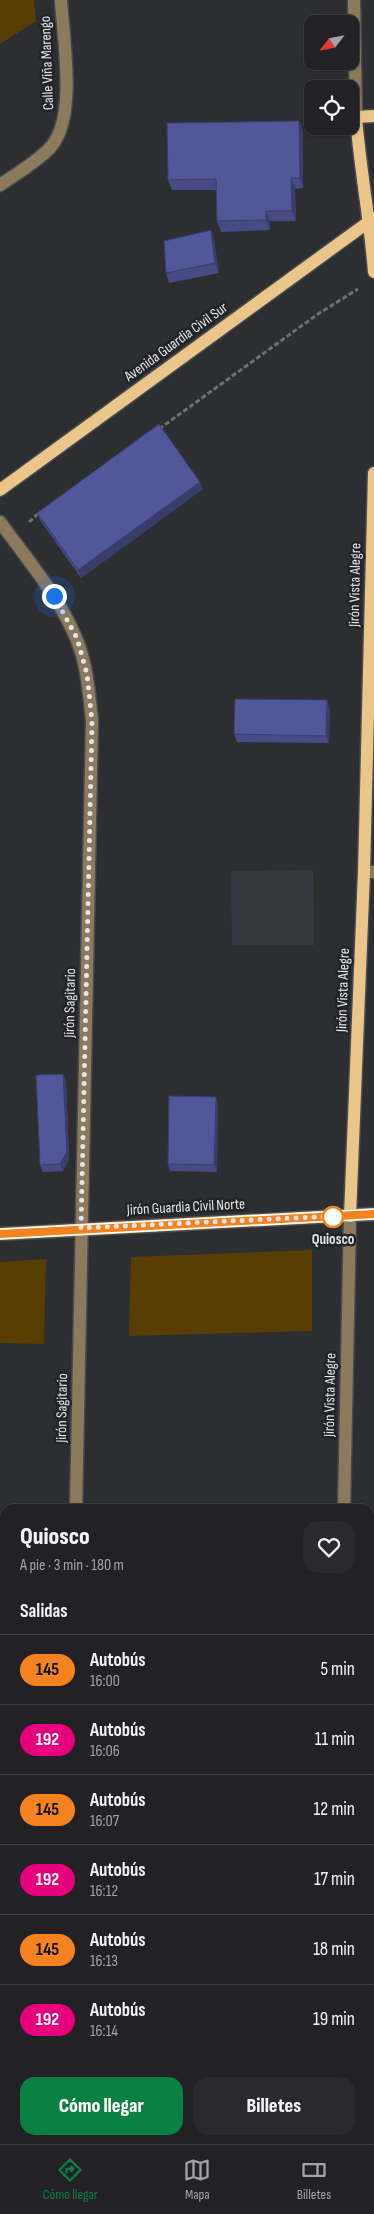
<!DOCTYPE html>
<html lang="es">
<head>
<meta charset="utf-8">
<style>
  body { margin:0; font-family:"Sofia Sans Condensed",sans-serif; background:#2a2a2e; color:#f1f3f6; height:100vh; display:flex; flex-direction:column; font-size:19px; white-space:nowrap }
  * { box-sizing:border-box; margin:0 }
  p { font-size:16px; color:#a2a4a7 }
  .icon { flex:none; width:28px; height:28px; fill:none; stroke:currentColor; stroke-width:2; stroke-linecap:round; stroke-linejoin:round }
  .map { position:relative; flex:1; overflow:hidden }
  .drawer { position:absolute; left:0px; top:1504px; width:375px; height:641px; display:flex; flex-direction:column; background:#222226; border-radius:15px 15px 0 0; box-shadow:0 1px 4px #0004,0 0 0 1px #3f3f43 }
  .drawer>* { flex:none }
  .badge { padding:0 10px; border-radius:16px; font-size:18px; line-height:32px }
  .needle { width:32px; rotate:238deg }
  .fabs { position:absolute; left:304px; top:15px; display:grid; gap:10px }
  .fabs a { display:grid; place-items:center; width:55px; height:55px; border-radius:10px; background:#222226; box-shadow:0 1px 4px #0004,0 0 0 1px #3f3f43; font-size:25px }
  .you { position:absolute; width:25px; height:25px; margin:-12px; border:4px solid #fff; border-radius:50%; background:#1a73e8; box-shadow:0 0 0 8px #1a73e833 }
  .map>.badge { position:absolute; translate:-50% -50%; box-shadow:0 0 0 2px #fff }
  h2 { padding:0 20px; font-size:19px; line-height:45px }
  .round { display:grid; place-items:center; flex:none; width:52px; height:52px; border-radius:15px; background:#2a2a2e }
  .summary { display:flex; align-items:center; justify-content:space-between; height:85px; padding:0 20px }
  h1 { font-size:24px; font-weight:800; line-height:38px }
  .cta { display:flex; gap:10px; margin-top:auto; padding:10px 20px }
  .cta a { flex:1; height:58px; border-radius:15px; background:#0b8043; color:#fff; font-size:20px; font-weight:800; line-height:58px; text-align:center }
  .cta a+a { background:#2a2a2e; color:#f1f3f6 }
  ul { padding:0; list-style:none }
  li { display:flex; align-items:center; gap:15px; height:70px; padding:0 20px; border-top:1px solid #3f3f43 }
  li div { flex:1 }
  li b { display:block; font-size:19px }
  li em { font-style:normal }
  li .badge { min-width:55px; font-weight:700; text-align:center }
  .dock { display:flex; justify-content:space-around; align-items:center; height:70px; border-top:1px solid #3f3f43; background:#222226; font-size:14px; color:#a2a4a7 }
  .dock a { display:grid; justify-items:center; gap:2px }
  .dock .on { color:#0b8043 }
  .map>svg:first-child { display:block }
</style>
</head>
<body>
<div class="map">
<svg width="374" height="2144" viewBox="0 0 374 2144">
  <rect width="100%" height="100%" fill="#2d2e32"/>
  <path fill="#363840" d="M313 870 314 945H232L231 871Z"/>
  <g fill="#593e04">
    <path d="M0 0H34L36 21 0 44Z"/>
    <path d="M312 1250V1331L129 1336 131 1257Z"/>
    <path d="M46 1259 44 1344 0 1343V1262Z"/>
    <path d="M370 2012H374V2144H359V2140H370Z"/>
  </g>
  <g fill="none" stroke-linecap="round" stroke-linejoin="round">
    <g stroke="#4a4b4f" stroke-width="15">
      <g id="minor">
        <path d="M354 0 356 117"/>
        <path d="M0 185C16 174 35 163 49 149 78 120 63 39 61 0"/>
        <path d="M0 522C27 559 58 595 76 638 87 663 89 693 92 721L76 1509"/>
        <path d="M364 872H374"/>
        <path d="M344 1509 350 1216"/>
        <path d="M370 1992H374"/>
        <path d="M0 1997 5 1996"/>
        <path d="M71 2140V2144"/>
        <path d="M335 2140V2144"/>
      </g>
    </g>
    <g stroke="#4a4b4f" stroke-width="15">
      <g id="major">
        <path d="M374 116 356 117C360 169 370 220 374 272"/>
        <path d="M0 490 374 218"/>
        <path d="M350 1216 364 872 374 473"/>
        <path d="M0 1234 374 1214"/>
      </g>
    </g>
    <g stroke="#6e6f73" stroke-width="3" stroke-dasharray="5 2.5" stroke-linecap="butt">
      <path d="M159 429 318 314 358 289"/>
      <path d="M29 522 41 511"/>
    </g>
    <use href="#minor" stroke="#8c7a5e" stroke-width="12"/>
    <use href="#major" stroke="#ebc68a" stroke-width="12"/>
  </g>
  <g fill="#464b83">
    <path d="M299 121 303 131V188L295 189 296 221H270V230L221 232 217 221V190H172L168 180Z"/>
    <path d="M214 240 219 273 169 283 166 273Z"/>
    <path d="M200 482 203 489 81 578 40 520 37 513Z"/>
    <path d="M330 708 329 743 237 742 234 734Z"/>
    <path d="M63 1074 66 1082 69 1159 63 1171 43 1172 40 1165Z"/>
    <path d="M216 1097 218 1105 217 1172 170 1171 168 1164Z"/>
  </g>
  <g fill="#393d6a">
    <path d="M299 121 303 131V188L300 178Z"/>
    <path d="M291 178 295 189 296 221 292 211Z"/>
    <path d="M266 211 270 221V230L266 220Z"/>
    <path d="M211 230 214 240 219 273 215 263Z"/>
    <path d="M200 482 203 489 81 578 78 570Z"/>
    <path d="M327 700 330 708 329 743 326 736Z"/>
    <path d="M63 1074 66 1082 69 1159 63 1171 60 1164Z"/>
    <path d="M216 1097 218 1105 217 1172 214 1165Z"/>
  </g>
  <g fill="#515798" stroke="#393d6a">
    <path d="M299 121 300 178H291L292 211H266V220L217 221 216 179 168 180 167 123Z"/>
    <path d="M211 230 215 263 166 273 164 241Z"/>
    <path d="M159 424 200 482 78 570 37 513Z"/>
    <path d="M235 699 327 700 326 736 234 734Z"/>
    <path d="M63 1074 67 1152 60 1164 40 1165 36 1075Z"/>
    <path d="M169 1096 216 1097 214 1165 168 1164Z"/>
  </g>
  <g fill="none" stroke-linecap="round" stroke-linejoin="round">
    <g stroke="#fff" stroke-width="11">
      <path id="line" d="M0 1234 374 1214"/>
    </g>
    <use href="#line" stroke="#f58220" stroke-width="8"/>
    <path stroke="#e5e6e8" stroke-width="5" stroke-dasharray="0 9" d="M54 596 77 638 87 674 92 721 81 1228 336 1216 333 1217"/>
  </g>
  <circle fill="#fff" stroke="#f58220" stroke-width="2.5" cx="333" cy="1217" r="10"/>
  <g text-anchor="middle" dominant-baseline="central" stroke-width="5" stroke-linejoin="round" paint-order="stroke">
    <g font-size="15" fill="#e5e6e8" stroke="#232428">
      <text transform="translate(47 63) rotate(-92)">Calle Viña Marengo</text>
      <text transform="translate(176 342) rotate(-36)">Avenida Guardia Civil Sur</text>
      <text transform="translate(355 585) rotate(-89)">Jirón Vista Alegre</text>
      <text transform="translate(343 990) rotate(-88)">Jirón Vista Alegre</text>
      <text transform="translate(70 1003) rotate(-89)">Jirón Sagitario</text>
      <text transform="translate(186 1207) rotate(-3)">Jirón Guardia Civil Norte</text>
      <text transform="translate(330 1395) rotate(-89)">Jirón Vista Alegre</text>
      <text transform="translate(62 1408) rotate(-89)">Jirón Sagitario</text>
    </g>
    <g font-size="15" font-weight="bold" fill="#e5e6e8" stroke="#232428">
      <text x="333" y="1239">Quiosco</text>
    </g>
  </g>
</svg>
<div class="fabs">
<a><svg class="needle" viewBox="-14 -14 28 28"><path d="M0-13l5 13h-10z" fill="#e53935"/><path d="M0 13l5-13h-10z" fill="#a2a4a7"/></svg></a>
<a><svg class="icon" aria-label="locate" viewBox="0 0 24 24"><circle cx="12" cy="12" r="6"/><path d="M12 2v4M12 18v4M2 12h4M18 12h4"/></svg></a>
</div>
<div class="you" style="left:54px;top:596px"></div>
<section class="drawer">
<div class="summary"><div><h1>Quiosco</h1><p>A pie · 3 min · 180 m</p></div><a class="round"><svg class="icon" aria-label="heart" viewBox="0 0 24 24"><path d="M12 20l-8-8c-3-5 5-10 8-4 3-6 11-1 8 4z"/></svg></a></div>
<h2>Salidas</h2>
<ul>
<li><span class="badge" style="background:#f58220;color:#111">145</span><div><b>Autobús</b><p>16:00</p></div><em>5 min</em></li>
<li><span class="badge" style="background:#e6007e;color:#fff">192</span><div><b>Autobús</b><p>16:06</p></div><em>11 min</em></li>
<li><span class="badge" style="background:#f58220;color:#111">145</span><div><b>Autobús</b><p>16:07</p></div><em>12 min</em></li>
<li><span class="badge" style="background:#e6007e;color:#fff">192</span><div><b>Autobús</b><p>16:12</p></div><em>17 min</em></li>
<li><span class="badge" style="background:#f58220;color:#111">145</span><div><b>Autobús</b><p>16:13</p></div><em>18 min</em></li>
<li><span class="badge" style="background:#e6007e;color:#fff">192</span><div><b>Autobús</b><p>16:14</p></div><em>19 min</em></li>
</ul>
<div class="cta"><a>Cómo llegar</a><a>Billetes</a></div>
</section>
</div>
<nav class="dock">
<a class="on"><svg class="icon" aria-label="directions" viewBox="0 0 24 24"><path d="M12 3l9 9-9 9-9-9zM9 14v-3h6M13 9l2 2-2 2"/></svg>Cómo llegar</a>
<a><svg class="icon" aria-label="map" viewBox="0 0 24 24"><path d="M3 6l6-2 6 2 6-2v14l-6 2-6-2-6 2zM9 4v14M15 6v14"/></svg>Mapa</a>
<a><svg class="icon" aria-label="tickets" viewBox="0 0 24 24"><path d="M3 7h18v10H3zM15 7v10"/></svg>Billetes</a>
</nav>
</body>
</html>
